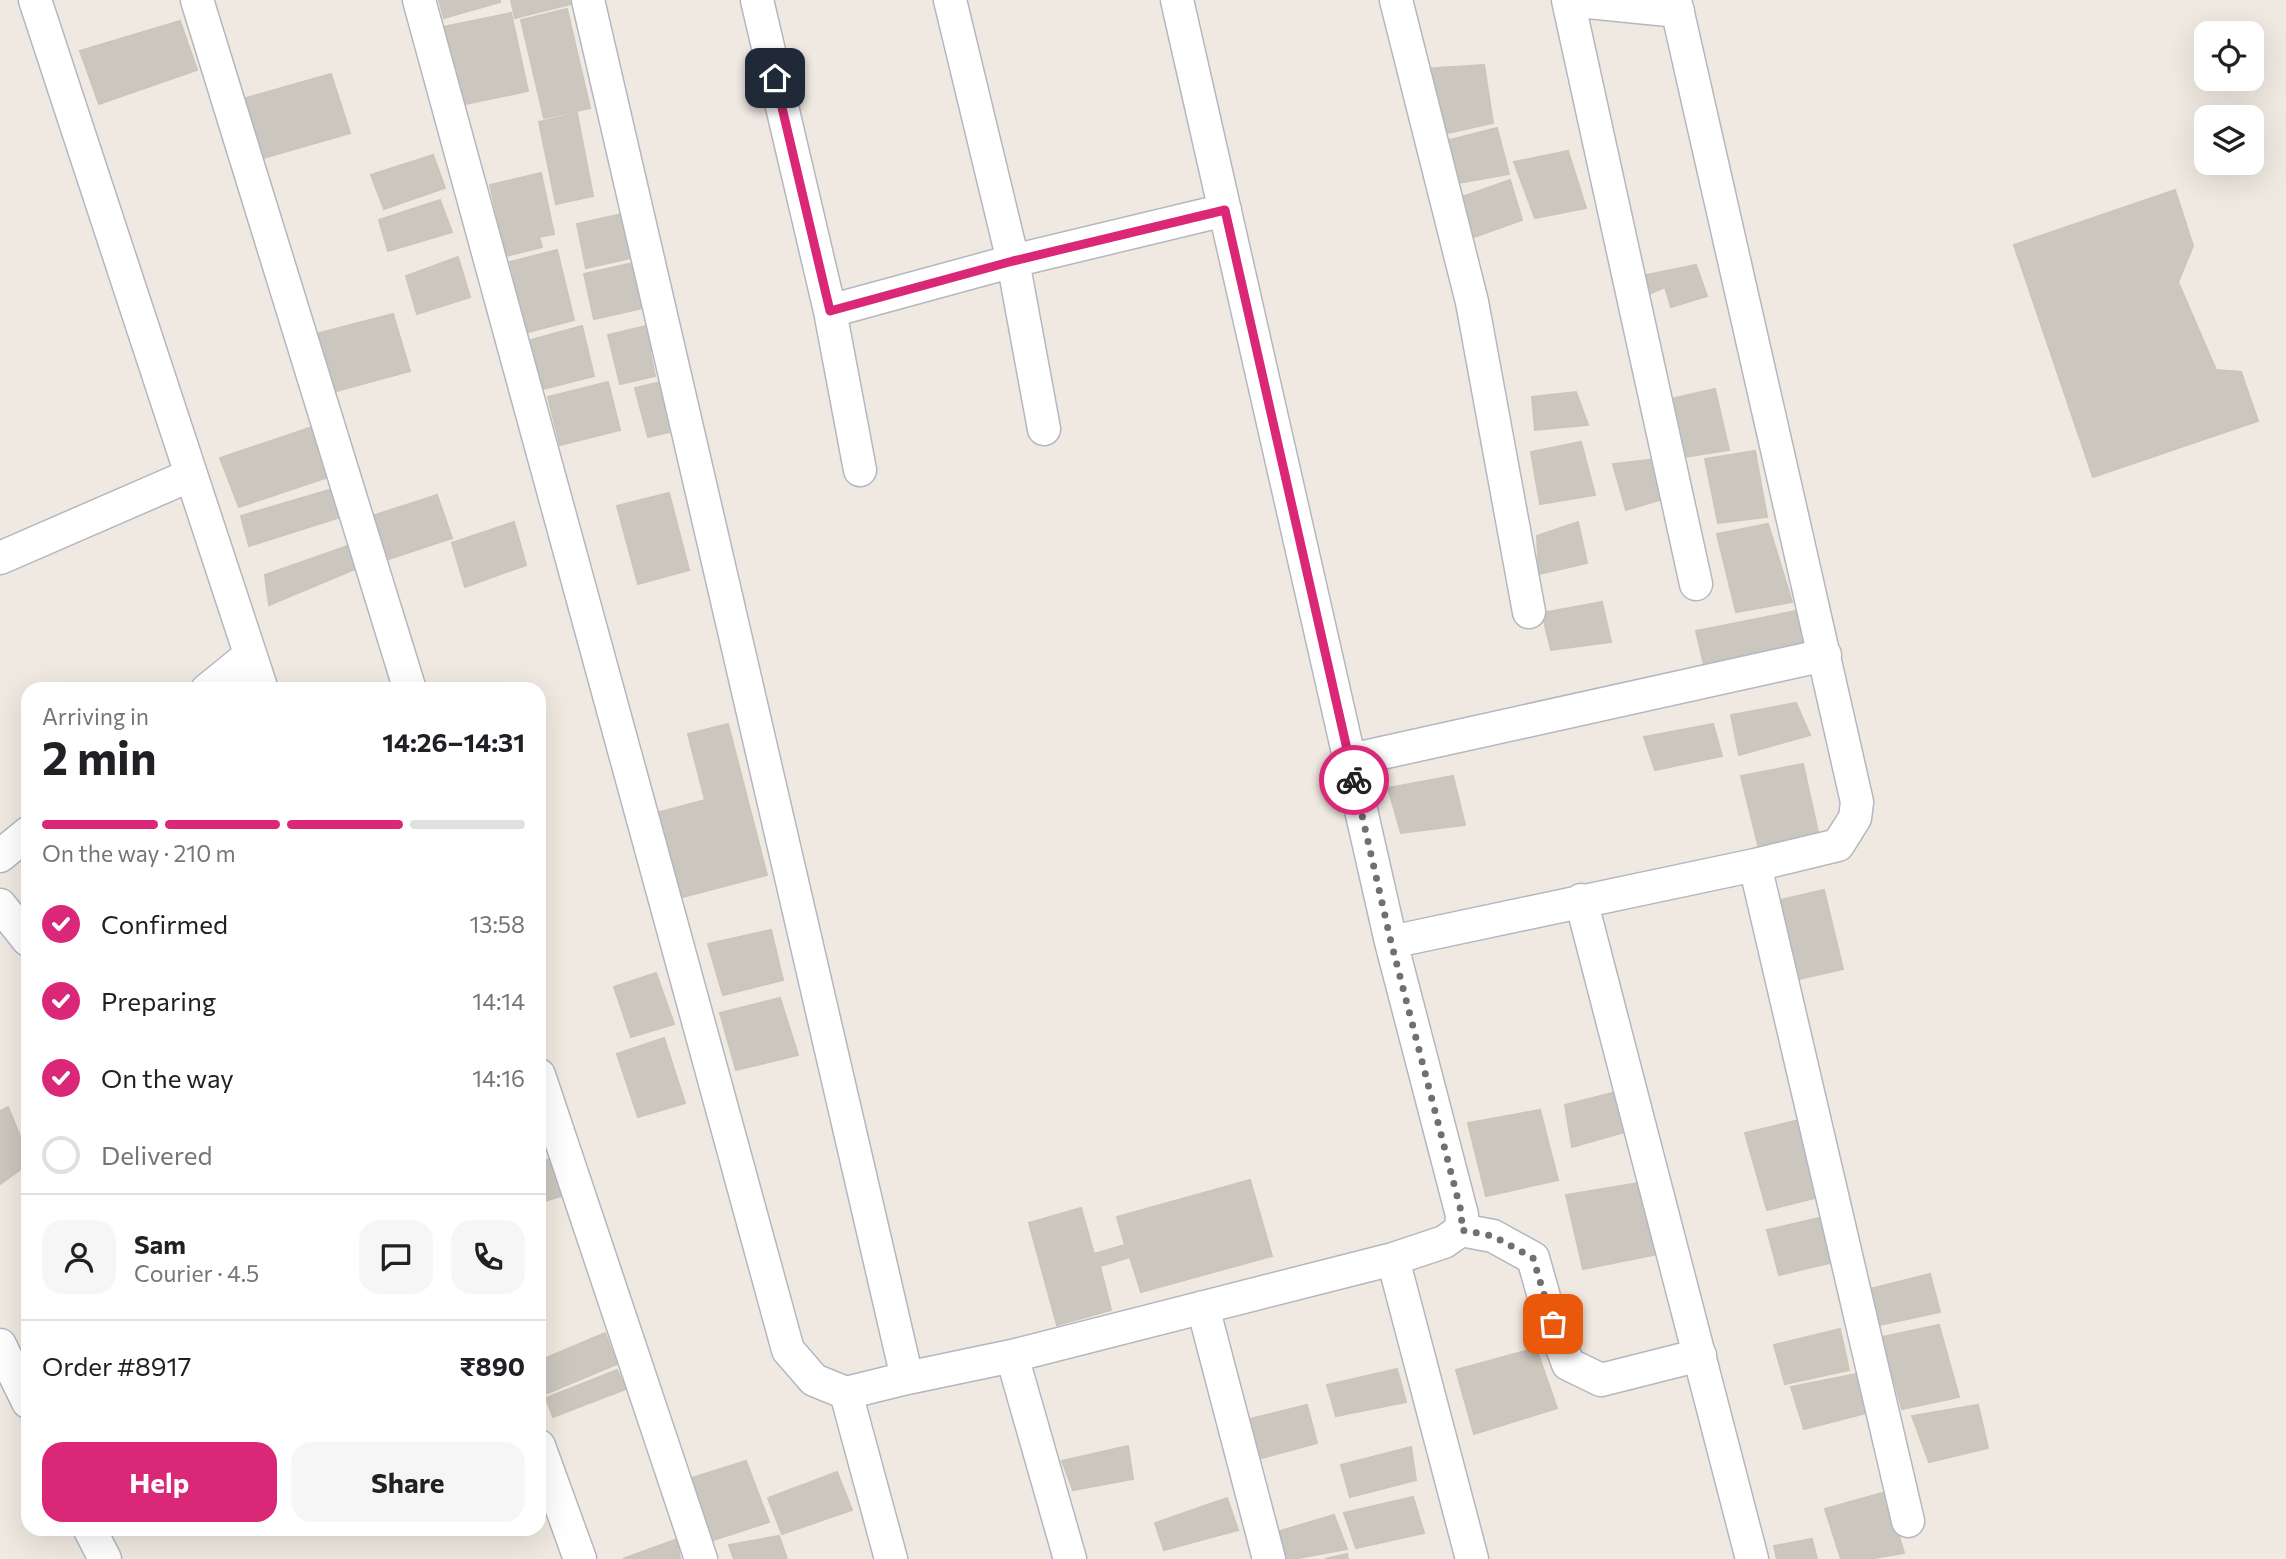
<!DOCTYPE html>
<meta charset="utf-8">
<style>
body{margin:0;font-family:Commissioner,sans-serif;background:#f6f6f6;color:#202124;height:100vh;display:flex;flex-direction:column;font-size:26px;white-space:nowrap}
*{box-sizing:border-box;margin:0}
p{font-size:23px;color:#757577}
.icon{flex:none;width:38px;height:38px;fill:none;stroke:currentColor;stroke-width:2;stroke-linecap:round;stroke-linejoin:round}
.map{position:relative;flex:1;overflow:hidden}
.side{position:absolute;left:21px;top:682px;width:525px;height:854px;display:flex;flex-direction:column;background:#fff;border-radius:21px;box-shadow:0 7px 28px #0002}
.side>*{flex:none}
.tools{position:absolute;left:2194px;top:21px;display:grid;gap:14px}
.tools a{display:grid;place-items:center;width:70px;height:70px;border-radius:14px;background:#fff;box-shadow:0 7px 28px #0002;font-size:35px}
.pin{position:absolute;display:grid;place-items:center;width:60px;height:60px;color:#fff;margin:-30px;border-radius:14px;box-shadow:0 4px 10px #0006}
.courier{position:absolute;display:grid;place-items:center;width:70px;height:70px;margin:-35px;border:5px solid #db2777;border-radius:50%;background:#fff;color:#222;box-shadow:0 2px 9px #0007}
.summary em{font-style:normal;font-weight:700}
.summary div{display:flex;flex-direction:column-reverse}
.summary{display:flex;align-items:center;justify-content:space-between;height:119px;padding:0 21px}
h1{font-size:46px;font-weight:700;line-height:52px}
.bar{display:grid;grid-template-columns:repeat(4,1fr);gap:10px 7px;align-content:center;height:84px;padding:0 21px}
.bar i{height:9px;border-radius:5px;background:#e0e0e0}
.bar .current{background:#db2777}
.bar p{grid-column:span 4}
.line{display:flex;align-items:center;gap:18px;padding:0 21px;border-top:2px solid #e0e0e0}
.line div{flex:1}
.round{display:grid;place-items:center;flex:none;width:74px;height:74px;border-radius:21px;background:#f6f6f6}
ol{padding:0 21px;list-style:none}
li{display:flex;align-items:center;gap:21px;height:77px}
li p{margin-inline-start:auto}
li .icon{padding:7px;border-radius:50%;background:#db2777;color:#fff;stroke-width:4}
li:last-child{color:#757577}
li i{width:38px;height:38px;border:4px solid #e0e0e0;border-radius:50%}
.cta{display:flex;gap:14px;margin-top:auto;padding:14px 21px}
.cta a{flex:1;height:80px;border-radius:21px;background:#db2777;color:#fff;font-size:28px;font-weight:700;line-height:80px;text-align:center}
.cta a+a{background:#f6f6f6;color:#202124}
.map>svg:first-child{display:block}
</style>
<div class="map">
<svg width="2286" height="1559" viewBox="0 0 2286 1559">
<rect width="100%" height="100%" fill="#efe9e1"/>
<path fill="#cbc7bf" stroke="#cbc5ba" stroke-width="2" d="M439,0H500V2L444,18Z
M511,0H583V1L515,18Z
M567,9L590,108L544,118L521,20Z
M511,13L528,91L460,105L443,27Z
M180,21L197,70L99,104L80,51Z
M1484,65L1493,123L1438,135L1422,69Z
M331,74L350,133L253,161L232,102Z
M577,113L593,196L556,204L539,122Z
M1497,128L1509,174L1452,184L1438,143Z
M1568,151L1586,208L1535,218L1514,162Z
M433,155L445,188L384,209L371,175Z
M541,173L554,234L539,237L542,247L506,256L490,185Z
M1510,180L1522,220L1466,240L1453,200Z
M2175,190L2193,246L2178,282L2216,370L2241,372L2258,421L2093,477L2014,245Z
M440,200L452,232L388,251L379,220Z
M622,214L631,258L586,268L577,224Z
M557,250L574,320L528,332L510,262Z
M458,257L470,297L417,314L406,276Z
M633,263L643,308L594,319L584,274Z
M1696,265L1707,296L1671,307L1665,287L1649,294L1646,275Z
M393,314L410,371L329,393L312,335Z
M659,323L666,348L650,352L655,376L620,384L608,335Z
M582,326L594,376L543,389L531,340Z
M670,380L682,429L648,437L635,388Z
M608,382L620,430L560,445L548,397Z
M1715,389L1729,450L1677,458L1666,400Z
M1576,392L1588,425L1535,430L1532,397Z
M315,426L328,477L239,507L220,458Z
M1581,442L1595,495L1540,504L1531,452Z
M1755,451L1767,517L1718,523L1705,459Z
M1656,459L1666,498L1626,510L1613,464Z
M329,490L344,516L249,546L241,516Z
M669,493L689,570L638,584L617,506Z
M437,495L452,538L380,562L366,518Z
M514,522L526,565L465,587L452,543Z
M1578,522L1587,563L1539,574L1537,536Z
M1768,524L1792,602L1736,612L1717,534Z
M353,544L360,567L269,605L265,575Z
M1602,602L1611,642L1551,650L1542,613Z
M1796,611L1807,646L1705,669L1696,631Z
M1796,703L1810,735L1739,755L1731,715Z
M728,724L767,875L675,899L653,814L705,800L688,734Z
M1713,724L1722,756L1655,770L1644,737Z
M1803,764L1820,841L1761,857L1741,776Z
M1453,776L1465,825L1401,833L1388,788Z
M1824,890L1843,969L1790,981L1772,902Z
M771,930L783,980L723,995L708,944Z
M656,973L674,1024L631,1037L614,987Z
M780,998L798,1055L736,1070L720,1013Z
M664,1038L685,1103L638,1117L617,1054Z
M1624,1090L1635,1129L1572,1147L1565,1105Z
M8,1107L28,1156V1164L0,1184V1111Z
M1540,1110L1558,1180L1486,1196L1468,1123Z
M1808,1118L1831,1194L1767,1210L1745,1133Z
M539,1134L545,1151L539,1154Z
M550,1159L564,1195L539,1203V1162Z
M1250,1180L1272,1256L1141,1292L1130,1257L1100,1266L1111,1310L1057,1325L1029,1223L1081,1208L1094,1254L1125,1245L1117,1217Z
M1645,1182L1658,1254L1583,1269L1566,1195Z
M1832,1215L1842,1260L1779,1275L1767,1230Z
M1930,1274L1940,1312L1879,1325L1866,1290Z
M1939,1325L1959,1397L1902,1409L1882,1337Z
M1840,1329L1849,1370L1785,1384L1774,1345Z
M605,1333L617,1364L543,1395L539,1387V1361Z
M1536,1348L1557,1408L1474,1434L1456,1370Z
M1397,1369L1406,1402L1336,1416L1327,1385Z
M617,1370L626,1389L553,1417L546,1398Z
M1862,1373L1874,1411L1804,1429L1791,1387Z
M1307,1405L1317,1443L1251,1461L1238,1422Z
M1978,1405L1988,1448L1929,1462L1912,1416Z
M1128,1446L1133,1479L1073,1490L1062,1461Z
M1411,1447L1416,1480L1350,1497L1341,1465Z
M746,1461L769,1522L704,1543L682,1481Z
M837,1472L852,1510L782,1534L768,1498Z
M1886,1492L1904,1553L1868,1559H1841L1825,1509Z
M1413,1497L1424,1533L1356,1548L1344,1513Z
M1227,1498L1238,1530L1164,1550L1155,1523Z
M1334,1515L1347,1549L1293,1559H1279L1270,1534Z
M779,1536L787,1559H734L729,1545Z
M677,1539L680,1559H623Z
M1812,1539L1817,1559H1777L1774,1546Z
M1347,1554L1348,1559H1325Z"/>
<g fill="none" stroke-linecap="round" stroke-linejoin="round">
<defs>
<path id="minor" d="M35,0L262,690
M197,0L410,690
M419,0L788,1350L814,1380L846,1393L907,1378L1012,1356L1393,1259L1444,1242L1461,1230L1462,1215L1391,942L1177,0
M588,0L907,1378
M757,0L830,311L860,470
M950,0L1013,261L1044,429
M1396,0L1472,302L1529,612
M1568,0L1696,584
M1568,0L1678,11
M830,311L1013,261L1225,210
M0,558L191,475
M207,690L250,655
M1350,760L1825,655
M0,856L28,833
M1755,865L1908,1521
M1581,900L1752,1559
M0,905L28,940
M1391,942L1755,865L1838,845L1855,818L1857,802L1675,0
M539,1075L701,1559
M1461,1230L1493,1236L1533,1258L1546,1304L1568,1364L1601,1380L1700,1355
M1393,1259L1472,1559
M1203,1307L1269,1559
M0,1345L28,1402
M1012,1356L1070,1559
M846,1393L891,1559
M539,1446L580,1559
M90,1530L105,1559"/>
</defs>
<use href="#minor" stroke="#b4b7c1" stroke-width="35"/>
<use href="#minor" stroke="#fff" stroke-width="32"/>
</g>
<g fill="none" stroke-linecap="round" stroke-linejoin="round">
<path stroke="#726f6d" stroke-width="7" stroke-dasharray="0 12.6" d="M1354,780L1391,942L1462,1215L1461,1230L1493,1236L1533,1258L1553,1324"/>
<path stroke="#db2777" stroke-width="9" d="M775,78L830,311L1013,261L1225,210L1354,780"/>
</g>
</svg>
<div class="tools">
<a><svg class="icon" aria-label="locate" viewBox="0 0 24 24"><circle cx="12" cy="12" r="6"/><path d="M12 2v4M12 18v4M2 12h4M18 12h4"/></svg></a>
<a><svg class="icon" aria-label="layers" viewBox="0 0 24 24"><path d="M12 4l9 5-9 5-9-5zM3 14l9 5 9-5"/></svg></a>
</div>
<div class="pin" style="left:1553px;top:1324px;background:#ea580c"><svg class="icon" aria-label="bag" viewBox="0 0 24 24"><path d="M5 8h14l-1 12H6zM9 8a3 3 0 0 1 6 0"/></svg></div>
<div class="pin" style="left:775px;top:78px;background:#1f2937"><svg class="icon" aria-label="home" viewBox="0 0 24 24"><path d="M3 11l9-7 9 7M6 9v11h12V9"/></svg></div>
<div class="courier" style="left:1354px;top:780px"><svg class="icon" aria-label="bike" viewBox="0 0 24 24"><circle cx="6" cy="16" r="4"/><circle cx="18" cy="16" r="4"/><path d="M6 16l4-8h5l3 8M10 8l3 8H6M13 5h3"/></svg></div>
<section class="side">
<div class="summary"><div><h1>2 min</h1><p>Arriving in</p></div><em>14:26–14:31</em></div>
<div class="bar"><i class="current"></i><i class="current"></i><i class="current"></i><i></i><p>On the way · 210 m</p></div>
<ol>
<li><svg class="icon" aria-label="check" viewBox="0 0 24 24"><path d="M5 12l5 5 9-10"/></svg>Confirmed<p>13:58</p></li>
<li><svg class="icon" aria-label="check" viewBox="0 0 24 24"><path d="M5 12l5 5 9-10"/></svg>Preparing<p>14:14</p></li>
<li><svg class="icon" aria-label="check" viewBox="0 0 24 24"><path d="M5 12l5 5 9-10"/></svg>On the way<p>14:16</p></li>
<li><i></i>Delivered</li>
</ol>
<div class="line" style="height:126px"><a class="round"><svg class="icon" aria-label="person" viewBox="0 0 24 24"><circle cx="12" cy="8" r="4"/><path d="M4 21q1-7 8-7t8 7"/></svg></a><div><b>Sam</b><p>Courier · 4.5</p></div><a class="round"><svg class="icon" aria-label="chat" viewBox="0 0 24 24"><path d="M4 5h16v11H9l-5 4z"/></svg></a><a class="round"><svg class="icon" aria-label="phone" viewBox="0 0 24 24"><path d="M5 4h4l2 5-3 2q2 4 5 5l2-3 5 2v4C11 20 4 13 5 4z"/></svg></a></div>
<div class="line" style="height:91px"><div>Order #8917</div><b>₹890</b></div>
<div class="cta"><a>Help</a><a>Share</a></div>
</section>
</div>
